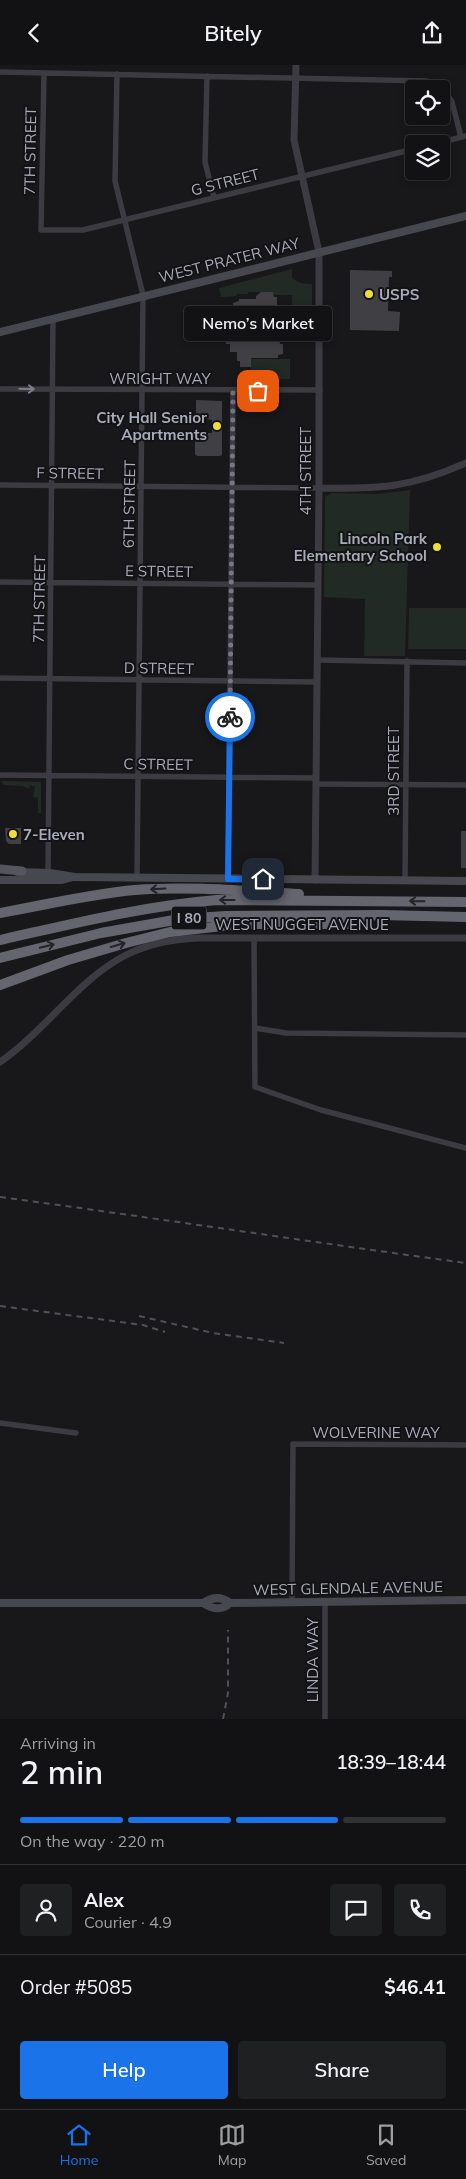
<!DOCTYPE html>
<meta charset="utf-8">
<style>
body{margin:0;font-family:Mulish,sans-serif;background:#1f2022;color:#f1f3f6;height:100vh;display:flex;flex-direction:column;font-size:19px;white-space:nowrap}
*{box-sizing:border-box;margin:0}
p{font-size:16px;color:#9c9ea0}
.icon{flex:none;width:28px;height:28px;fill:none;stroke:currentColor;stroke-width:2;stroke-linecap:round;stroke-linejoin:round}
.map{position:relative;height:1654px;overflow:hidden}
.side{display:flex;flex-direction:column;background:#121214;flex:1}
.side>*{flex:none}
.fabs{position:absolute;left:405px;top:15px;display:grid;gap:10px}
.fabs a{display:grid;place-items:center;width:45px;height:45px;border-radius:5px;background:#121214;box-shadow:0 2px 8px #0003,0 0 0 1px #313234;font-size:25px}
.pin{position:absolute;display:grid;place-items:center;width:42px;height:42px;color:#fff;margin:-21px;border-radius:10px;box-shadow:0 2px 8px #0006}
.courier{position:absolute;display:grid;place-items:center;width:50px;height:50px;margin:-25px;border:4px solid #1a73e8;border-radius:50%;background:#fff;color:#222;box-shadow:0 1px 6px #0007}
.bubble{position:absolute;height:35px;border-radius:5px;background:#121214;box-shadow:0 2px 8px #0003,0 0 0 1px #313234;font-size:16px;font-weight:600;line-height:35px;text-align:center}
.summary em{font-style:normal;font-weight:600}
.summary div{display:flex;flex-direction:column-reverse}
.summary{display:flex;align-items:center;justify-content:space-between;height:85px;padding:0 20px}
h1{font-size:32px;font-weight:600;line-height:38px}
.bar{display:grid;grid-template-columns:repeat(4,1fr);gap:8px 5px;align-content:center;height:60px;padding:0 20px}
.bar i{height:6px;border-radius:4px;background:#313234}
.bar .selected{background:#1a73e8}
.bar p{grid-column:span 4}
.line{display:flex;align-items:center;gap:12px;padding:0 20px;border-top:1px solid #313234}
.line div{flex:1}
.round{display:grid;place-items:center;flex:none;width:52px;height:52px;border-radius:5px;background:#1f2022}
.primary-button{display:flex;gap:10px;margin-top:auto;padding:10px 20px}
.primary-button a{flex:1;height:58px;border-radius:5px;background:#1a73e8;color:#fff;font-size:20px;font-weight:600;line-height:58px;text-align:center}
.primary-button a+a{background:#1f2022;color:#f1f3f6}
header{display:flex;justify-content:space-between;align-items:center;height:65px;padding:0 20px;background:#121214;font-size:22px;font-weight:600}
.tab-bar{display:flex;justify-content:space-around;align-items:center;height:70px;border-top:1px solid #313234;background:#121214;font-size:14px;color:#9c9ea0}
.tab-bar a{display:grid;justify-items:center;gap:2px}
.tab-bar .selected{color:#1a73e8}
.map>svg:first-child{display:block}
</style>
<header><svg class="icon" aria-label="back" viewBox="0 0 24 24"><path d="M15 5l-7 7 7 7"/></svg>Bitely<svg class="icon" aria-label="share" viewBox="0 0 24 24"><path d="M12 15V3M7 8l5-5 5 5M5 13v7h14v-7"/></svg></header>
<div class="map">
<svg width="466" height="1654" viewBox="0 0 466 1654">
<rect width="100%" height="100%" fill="#18181a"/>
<path fill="#222a25" d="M292,204V213C298,218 304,219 312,219V268L304,266V252L300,251V245H292V230H275L272,227H249L247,229H237L236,231L221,232L219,223Z
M251,294H290V314H251Z
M410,425L405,591H364L365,534L324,532L325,432L331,428L380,429Z
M409,543H466V584H408Z
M1,716L41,717V748H38V733L33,732L35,722L30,720L29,724L23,721L5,720Z"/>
<path fill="#403f44" d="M350,205L392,206V212H389L388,246L400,247L399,266L350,265Z
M261,227H273L274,232H277V244H272V247H257V274H279L280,279H283V289L278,290V293H251V302H240V296H237V287H230V279H226V269L230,267V256L233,255V238L239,236V234H256V231Z
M196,335L222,336V390L220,391H197L195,389V373H205V368H212V355L196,352Z
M5,763H21V779H9L6,776Z
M461,766H466V803H461Z"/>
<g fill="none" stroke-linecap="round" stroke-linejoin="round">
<path stroke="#3b3b41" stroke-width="5.5" d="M0,7L427,16L443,22L452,37L461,72
M44,8L41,165H83L414,84
M117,9L115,116L143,230L137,813
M207,11L205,97L214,133
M434,79L466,71
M0,324L320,325
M0,420L319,423
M0,517L318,520
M318,595L466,598
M0,613L317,617
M0,710L316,713
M316,719L466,720
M48,811L53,254
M228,814L233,326
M405,816L407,596
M254,873L255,1022L321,1045L466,1083
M255,963L286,968L466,970
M0,1358L76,1368
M292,1537L293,1379L466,1380
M325,1537V1654"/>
<path stroke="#3b3b41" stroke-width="7" d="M296,0L294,75L319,187V423L315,815
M319,423C379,424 410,423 466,398
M0,997C44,967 77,916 124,891C147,879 173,874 198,873H466"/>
<path stroke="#47474f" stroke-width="8" d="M0,267L466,151
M17,807L50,808L75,812L466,816
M0,815H62L73,812
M0,1538H203C212,1544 222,1546 230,1538
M203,1538C212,1532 221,1531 230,1538L466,1535"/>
<path stroke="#55555e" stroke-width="9" d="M0,804L22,806"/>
<path stroke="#656570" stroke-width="10" d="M0,848C45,840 90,829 135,825C190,821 245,826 299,829
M0,875C72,859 143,841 217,835L466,837
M0,893L101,868L180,854L226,851L381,850L466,852
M0,920L68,895L126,878L170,867L239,859H350L368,853"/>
<path stroke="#505058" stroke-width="2" stroke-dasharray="6 5" stroke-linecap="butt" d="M0,1132C156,1153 310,1177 466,1198
M0,1241L143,1260L165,1267
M139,1251L213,1268L284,1278
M223,1654L228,1628V1565"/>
</g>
<defs><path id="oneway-shaft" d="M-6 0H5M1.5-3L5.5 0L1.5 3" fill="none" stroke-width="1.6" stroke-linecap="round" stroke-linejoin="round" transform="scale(1.25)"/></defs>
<use stroke="#7e7e8a" href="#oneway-shaft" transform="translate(27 324) rotate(1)"/>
<g stroke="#232327">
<use href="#oneway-shaft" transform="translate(158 824) rotate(177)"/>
<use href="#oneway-shaft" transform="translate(227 835) rotate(180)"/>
<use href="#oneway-shaft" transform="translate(417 836) rotate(-179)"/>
<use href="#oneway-shaft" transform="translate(118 880) rotate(-16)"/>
<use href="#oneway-shaft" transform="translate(47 881) rotate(-14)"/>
</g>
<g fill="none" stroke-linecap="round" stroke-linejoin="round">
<path stroke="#777882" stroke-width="5" stroke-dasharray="0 9" d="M230,652L233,326H258"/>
<path stroke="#1a73e8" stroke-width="6" d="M230,652L228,814H263"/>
</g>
<g fill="#f1dd39" stroke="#131315" stroke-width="2">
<circle cx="369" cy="229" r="5"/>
<circle cx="217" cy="361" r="5"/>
<circle cx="437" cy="482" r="5"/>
<circle cx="13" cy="769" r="5"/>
</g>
<g text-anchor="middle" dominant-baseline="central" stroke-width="4" stroke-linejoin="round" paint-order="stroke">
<rect fill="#131315" stroke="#7d7d88" stroke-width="1" x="171.5" y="841.5" width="35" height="23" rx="4"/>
<g font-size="14" font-weight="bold" fill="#aaabba">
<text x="189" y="853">I 80</text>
</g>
<g font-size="15" fill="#aaabba" stroke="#131315">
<text transform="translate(30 86) rotate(-89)">7TH STREET</text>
<text transform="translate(225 117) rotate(-14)">G STREET</text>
<text transform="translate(229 195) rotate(-14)">WEST PRATER WAY</text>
<text x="160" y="313">WRIGHT WAY</text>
<text transform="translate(305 406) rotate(-90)">4TH STREET</text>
<text transform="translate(70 408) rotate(1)">F STREET</text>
<text transform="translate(129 439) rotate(-89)">6TH STREET</text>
<text transform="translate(159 506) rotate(1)">E STREET</text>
<text transform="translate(39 534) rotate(-89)">7TH STREET</text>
<text transform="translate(159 603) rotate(1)">D STREET</text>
<text transform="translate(158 699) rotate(1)">C STREET</text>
<text transform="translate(393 706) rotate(-90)">3RD STREET</text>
<text x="302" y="859">WEST NUGGET AVENUE</text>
<text x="376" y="1367">WOLVERINE WAY</text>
<text transform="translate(348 1523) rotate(-1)">WEST GLENDALE AVENUE</text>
<text transform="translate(312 1595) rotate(-90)">LINDA WAY</text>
</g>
<g font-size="15" font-weight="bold" fill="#aaabba" stroke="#131315" text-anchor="start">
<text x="379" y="229">USPS</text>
<text x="207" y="352" text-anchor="end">City Hall Senior<tspan x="207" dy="17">Apartments</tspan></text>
<text x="427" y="473" text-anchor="end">Lincoln Park<tspan x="427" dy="17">Elementary School</tspan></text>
<text x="23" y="769">7-Eleven</text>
</g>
</g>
</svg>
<div class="fabs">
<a><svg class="icon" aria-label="locate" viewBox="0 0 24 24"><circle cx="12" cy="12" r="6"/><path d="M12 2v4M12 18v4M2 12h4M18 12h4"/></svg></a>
<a><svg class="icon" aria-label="layers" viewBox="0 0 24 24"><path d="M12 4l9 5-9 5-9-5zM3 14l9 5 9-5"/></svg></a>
</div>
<div class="pin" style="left:258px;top:326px;background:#ea580c"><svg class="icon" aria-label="bag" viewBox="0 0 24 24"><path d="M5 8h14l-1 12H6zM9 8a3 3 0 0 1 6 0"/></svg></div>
<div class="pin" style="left:263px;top:814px;background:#1f2937"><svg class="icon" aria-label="home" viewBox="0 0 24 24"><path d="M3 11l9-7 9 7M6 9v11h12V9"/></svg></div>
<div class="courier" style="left:230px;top:652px"><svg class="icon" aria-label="bike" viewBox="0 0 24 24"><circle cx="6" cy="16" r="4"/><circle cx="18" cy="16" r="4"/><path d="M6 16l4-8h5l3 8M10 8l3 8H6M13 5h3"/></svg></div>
<div class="bubble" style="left:184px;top:241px;width:148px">Nemo’s Market</div>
</div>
<section class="side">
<div class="summary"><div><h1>2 min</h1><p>Arriving in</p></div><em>18:39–18:44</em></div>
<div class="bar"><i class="selected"></i><i class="selected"></i><i class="selected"></i><i></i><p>On the way · 220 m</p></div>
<div class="line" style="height:90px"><a class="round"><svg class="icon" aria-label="person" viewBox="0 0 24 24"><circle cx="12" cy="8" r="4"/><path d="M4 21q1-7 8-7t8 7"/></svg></a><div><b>Alex</b><p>Courier · 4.9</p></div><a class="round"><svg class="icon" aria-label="chat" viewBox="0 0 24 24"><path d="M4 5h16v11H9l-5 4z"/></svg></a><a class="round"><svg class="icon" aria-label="phone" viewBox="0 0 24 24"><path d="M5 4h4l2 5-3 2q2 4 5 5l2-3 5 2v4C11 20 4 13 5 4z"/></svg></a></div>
<div class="line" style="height:65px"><div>Order #5085</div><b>$46.41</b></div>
<div class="primary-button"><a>Help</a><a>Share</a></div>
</section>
<nav class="tab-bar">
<a class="selected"><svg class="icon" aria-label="home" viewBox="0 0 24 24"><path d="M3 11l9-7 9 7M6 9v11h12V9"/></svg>Home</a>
<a><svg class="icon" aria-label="map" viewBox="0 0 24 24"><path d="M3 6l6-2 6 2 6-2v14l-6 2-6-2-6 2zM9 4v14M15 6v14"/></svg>Map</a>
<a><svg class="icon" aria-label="saved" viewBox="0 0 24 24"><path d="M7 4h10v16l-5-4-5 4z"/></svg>Saved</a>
</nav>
